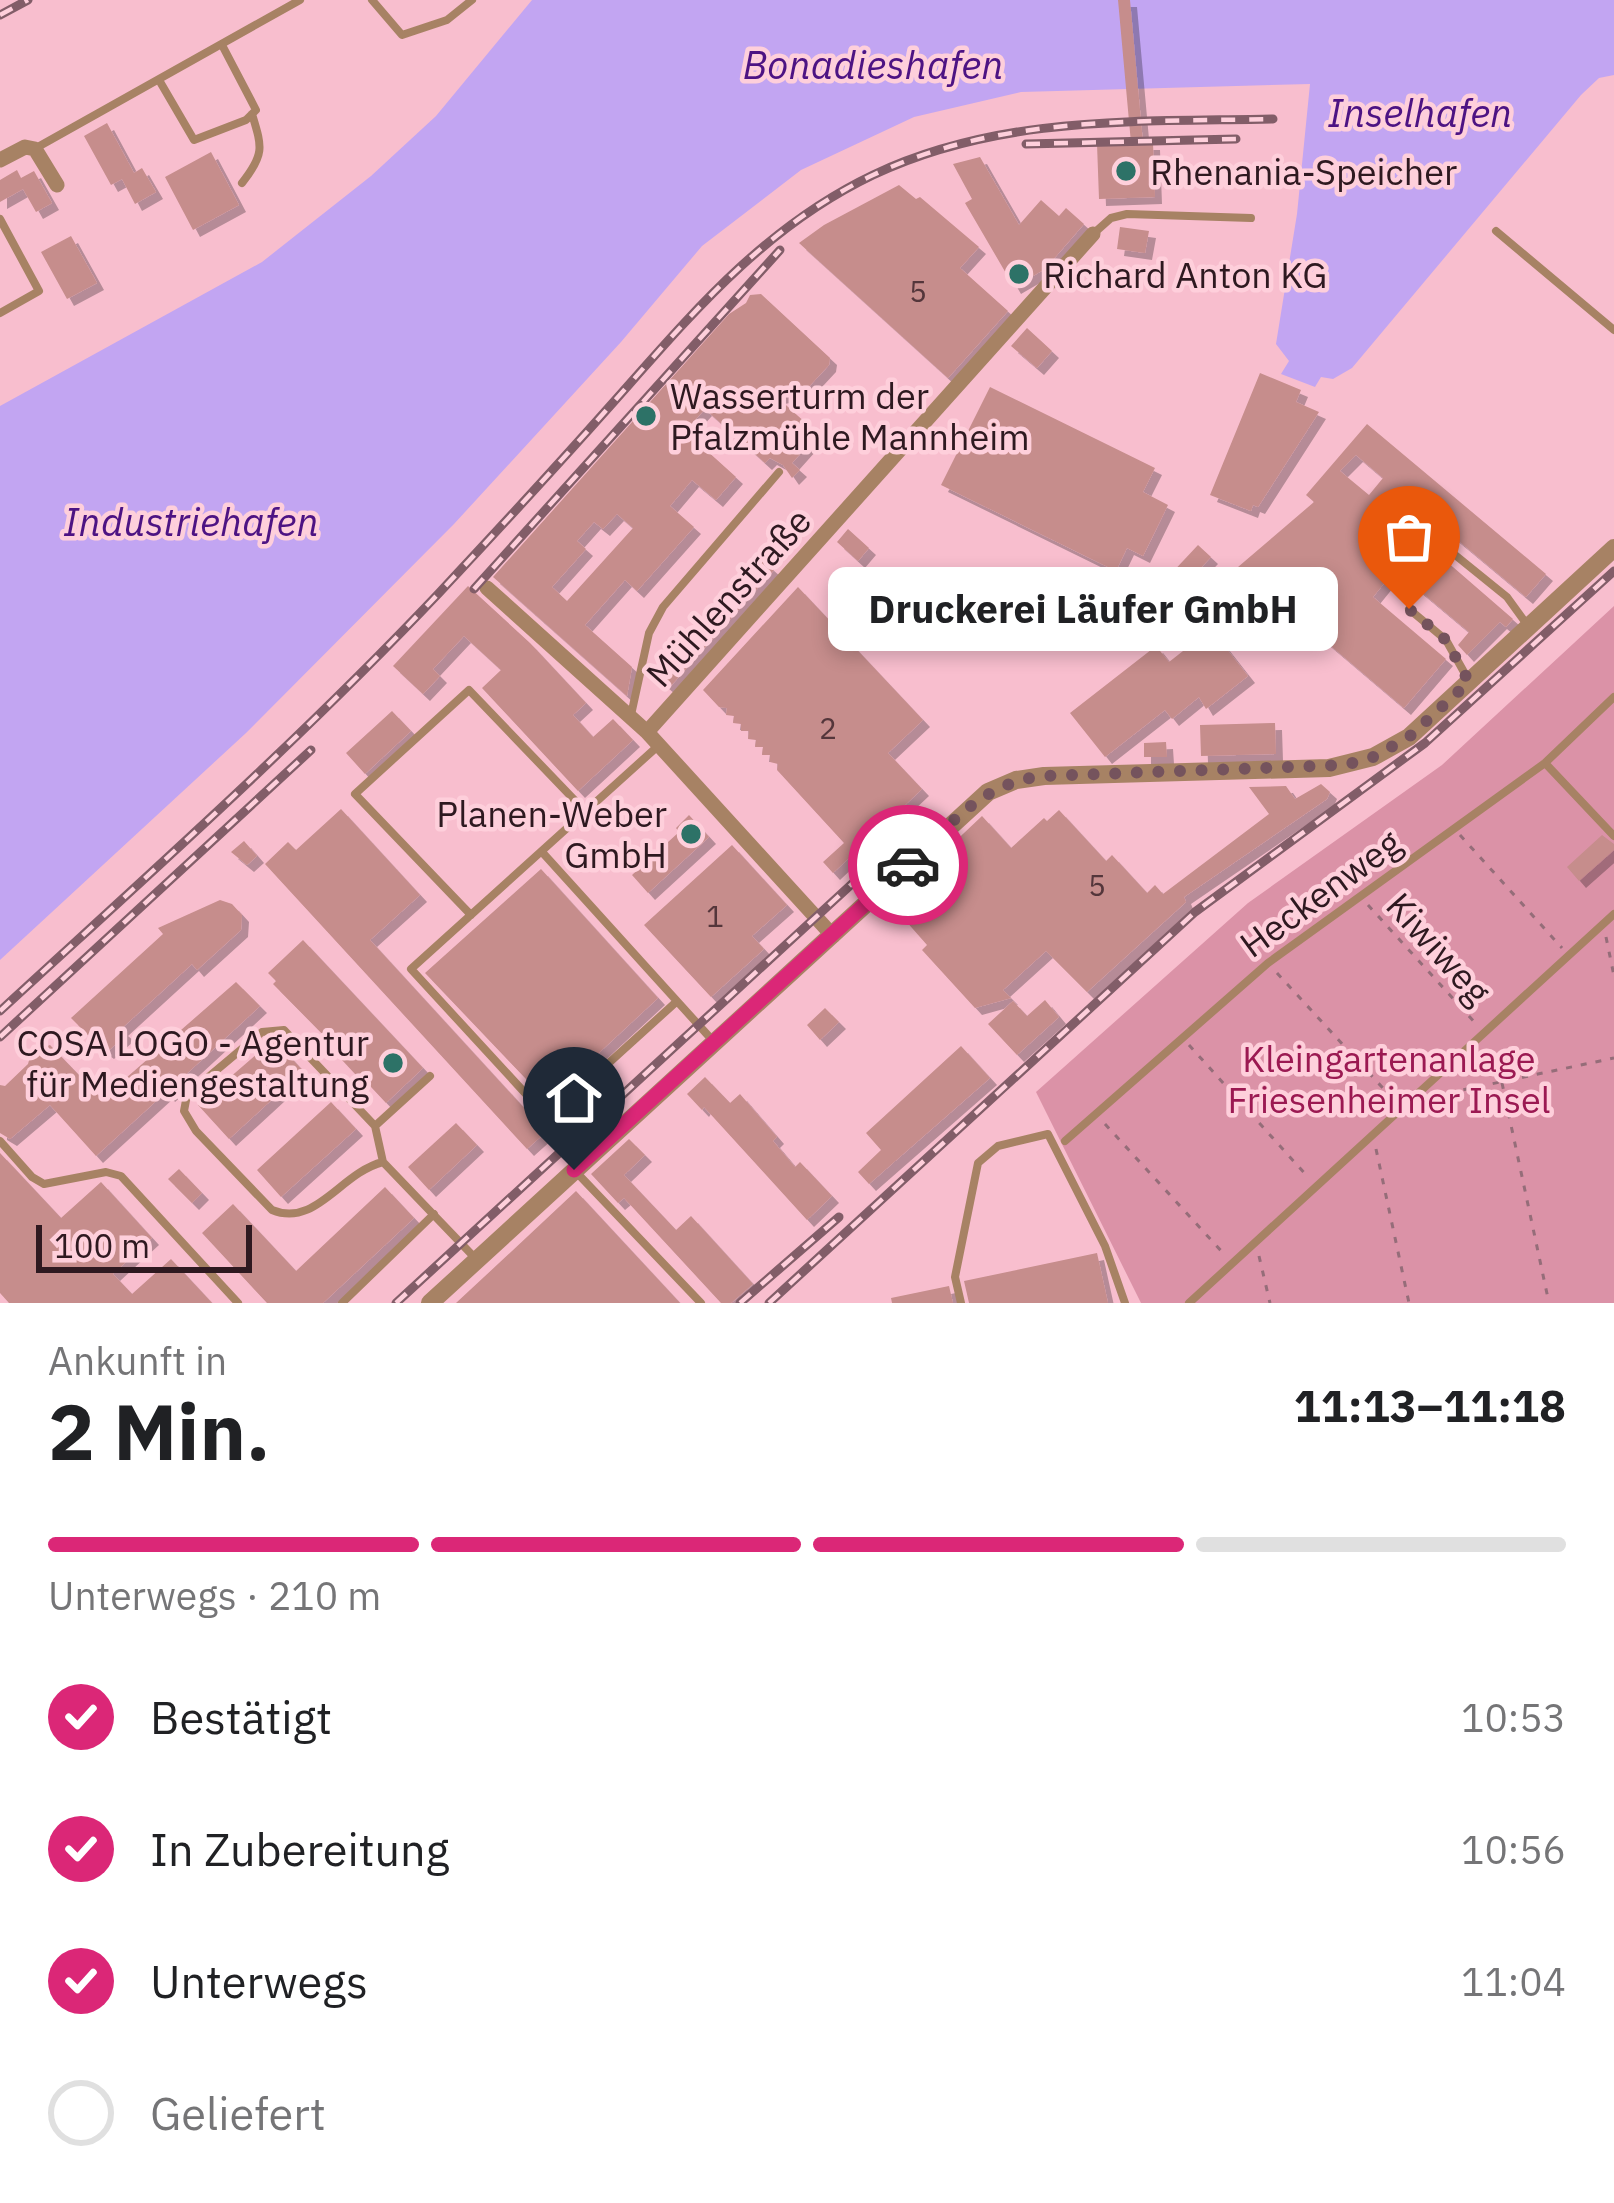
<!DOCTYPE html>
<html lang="de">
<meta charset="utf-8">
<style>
body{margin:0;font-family:"IBM Plex Sans",sans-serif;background:#f2f2f2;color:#202124;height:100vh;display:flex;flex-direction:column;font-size:45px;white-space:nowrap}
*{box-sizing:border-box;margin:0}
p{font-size:39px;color:#757577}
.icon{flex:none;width:66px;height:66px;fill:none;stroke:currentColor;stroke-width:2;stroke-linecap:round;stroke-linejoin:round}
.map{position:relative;height:1303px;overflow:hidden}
.panel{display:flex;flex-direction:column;background:#fff;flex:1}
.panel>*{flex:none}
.scale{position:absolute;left:36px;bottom:30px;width:216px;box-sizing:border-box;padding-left:12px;border:6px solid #2e1920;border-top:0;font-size:33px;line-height:42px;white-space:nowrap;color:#2e1920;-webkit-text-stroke:9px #fecfdb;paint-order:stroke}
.pin{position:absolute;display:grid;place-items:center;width:102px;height:102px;color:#fff;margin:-123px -51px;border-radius:50% 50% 50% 0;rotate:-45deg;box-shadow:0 0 12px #0007}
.pin .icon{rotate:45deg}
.courier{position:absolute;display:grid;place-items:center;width:120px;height:120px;margin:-60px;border:9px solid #db2777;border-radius:50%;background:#fff;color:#222;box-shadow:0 3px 15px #0007}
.bubble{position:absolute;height:84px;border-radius:18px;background:#fff;box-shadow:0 6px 18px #0003;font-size:39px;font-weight:700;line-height:84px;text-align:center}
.headline em{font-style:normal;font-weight:700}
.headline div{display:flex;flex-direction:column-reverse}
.headline{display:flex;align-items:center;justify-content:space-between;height:204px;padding:0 48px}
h1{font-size:78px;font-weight:700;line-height:90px}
.bar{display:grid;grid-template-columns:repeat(4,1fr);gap:18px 12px;align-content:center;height:144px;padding:0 48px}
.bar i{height:15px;border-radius:9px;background:#e0e0e0}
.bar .selected{background:#db2777}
.bar p{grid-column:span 4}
ol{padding:0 48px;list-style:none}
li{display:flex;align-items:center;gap:36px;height:132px}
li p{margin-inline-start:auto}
li .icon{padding:12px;border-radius:50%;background:#db2777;color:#fff;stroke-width:4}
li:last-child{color:#757577}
li i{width:66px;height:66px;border:6px solid #e0e0e0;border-radius:50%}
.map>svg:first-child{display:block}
</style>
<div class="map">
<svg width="1614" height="1303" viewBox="0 0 1614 1303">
<defs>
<filter id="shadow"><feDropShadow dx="7" dy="7" stdDeviation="0" flood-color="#0004"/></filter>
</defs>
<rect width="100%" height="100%" fill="#f8bece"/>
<path fill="#db92a7" d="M1614,606V1303H1141L1036,1092L1248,903L1442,765Z"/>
<path fill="#c2a5f2" d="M532,0H1614V75L1599,78L1581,95L1352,368L1333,379L1321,377L1315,387L1281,374L1289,361L1276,344L1297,214L1310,84L1021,92L914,117L801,170L702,246L621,342L454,524L246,733L0,960V406L262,262L371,176L436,116Z"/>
<path fill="#c68d8c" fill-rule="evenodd" filter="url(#shadow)" d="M1118,0H1130L1143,143H1153L1155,197L1099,199L1097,144L1131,143Z
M107,123L134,173L142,168L156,192L135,204L122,179L111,185L84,136Z
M211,152L239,205L193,230L165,177Z
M980,157L1019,225L1041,200L1059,216L1066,208L1084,224L1045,269L1014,287L965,203L972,199L953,164Z
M17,170L21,178L34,171L52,203L36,212L23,189L0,202V180Z
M899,185L916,199L920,197L979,247L960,268L1008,311L948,378L799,243L824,225Z
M1120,227L1149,231L1145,253L1117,249Z
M71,236L97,283L67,299L41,252Z
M761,294L830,358L829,365L803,393L777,397L818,434L792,463L800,470L792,478L783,465L770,458L765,463L705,409L685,431L736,477L716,500L692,480L670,506L694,527L637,591L625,580L585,625L632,667L627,696L493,577L729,314L746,303L750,295ZM617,514L633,528L567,601L552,587L586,549L577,541L594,522L603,529Z
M1027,328L1052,351L1037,368L1011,346Z
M1260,373L1301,390L1296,402L1319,412L1258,507L1253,505L1251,511L1210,495Z
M990,387L1155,468L1143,492L1168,505L1143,556L1127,548L1116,571L941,485Z
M1367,424L1546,574L1526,597L1400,492L1386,509L1513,619L1506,627L1500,622L1467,655L1458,645L1469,632L1395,570L1373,597L1446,659L1404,708L1238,567L1314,502L1306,495ZM1356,455L1383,478L1369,495L1340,471Z
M848,529L869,548L858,561L837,542Z
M1198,545L1211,557L1181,589L1168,577Z
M758,556L774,570L669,688L653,674Z
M468,586L530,643L586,703L573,715L593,737L613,719L633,740L578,791L482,688L501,670L464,636L433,669L440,676L423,694L393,666Z
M798,587L923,720L888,753L922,789L833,873L823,862L844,843L777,770L778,764L770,762V755H762L763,747H755L756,740L748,739L749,731H741V724L733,723L734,716L726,715L727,708L719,707L703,690Z
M1211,629L1248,676L1206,709L1199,697L1172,719L1165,710L1105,757L1070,713L1156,646L1169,662Z
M392,711L411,731L365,774L346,753Z
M1275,723L1276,754L1201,756L1200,725Z
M1166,742L1167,757H1144V743Z
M1321,784L1330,792L1327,799L1184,897L1186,902L1087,992L1046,951L1003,990L1011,998L975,1008L922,950L927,945L890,903L982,816L1011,848L1044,818L1047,821L1059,810L1106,861L1112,855L1147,893L1155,885L1163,894L1269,814L1249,787L1286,786L1295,799Z
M341,809L420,895L370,940L546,1132L527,1149L265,864L288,842L296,850Z
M689,815L709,837L648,893L632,875L679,832L676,828Z
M1602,835L1614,844V850L1579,881L1567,867Z
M244,841L257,856L247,865L231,852Z
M732,845L787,905L752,936L764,949L711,997L644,925Z
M541,869L658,998L547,1101L425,973Z
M220,900L232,904L242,915L241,930L197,970L192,964L121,1029L127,1034L107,1052L100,1047L71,1018L163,934L158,928Z
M303,940L423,1068L386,1103L358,1073L356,1075L341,1059L344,1056L273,984L276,981L268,973Z
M236,982L260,1006L181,1079L183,1082L168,1095L166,1092L96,1156L50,1105L10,1139L0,1133V1085L5,1086L28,1064L31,1053L50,1045L102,1099Z
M1045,1000L1059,1017L1017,1055L988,1024L1013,1001L1027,1016Z
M825,1008L839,1022L820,1040L807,1025Z
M274,1039L303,1071L229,1139L198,1105Z
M961,1046L990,1078L869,1184L858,1172L881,1150L866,1133Z
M705,1077L730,1103L740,1094L777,1137L773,1141L795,1167L800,1162L832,1196L807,1220L704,1107L702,1110L687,1094Z
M331,1102L356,1129L281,1197L257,1170Z
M456,1123L477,1145L429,1190L408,1167Z
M629,1139L645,1155L624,1175L676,1230L691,1216L753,1284L731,1303H721L624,1198L618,1203L591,1174Z
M0,1153L61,1218L101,1182L152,1238L113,1274L132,1294L171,1259L212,1303H9L0,1293Z
M179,1169L202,1193L192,1203L168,1179Z
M385,1187L414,1218L323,1303H267L202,1233L233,1204L296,1271Z
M576,1191L680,1303H456L512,1251Z
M1097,1253L1108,1303H969L964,1281Z
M949,1286L953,1303H892L891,1298Z"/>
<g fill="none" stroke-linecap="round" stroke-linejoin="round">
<path stroke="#956d79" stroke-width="3" stroke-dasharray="6 9" stroke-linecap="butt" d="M1460,835L1562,948
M1368,905L1478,1026
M1606,937L1614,976
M1277,973L1392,1098
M1189,1045L1307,1176
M1502,1083L1549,1303
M1434,1096L1614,1058
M1105,1124L1224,1254
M1376,1149L1409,1303
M1259,1256L1270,1303"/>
<path stroke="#a78264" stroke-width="8" d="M372,0L402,35L447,20L472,0
M159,80L194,140L246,120L256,110L222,45
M36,148L300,0
M242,183C265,154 262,147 252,114
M0,219L39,291L0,313
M1496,231L1614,330
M1093,234L1111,218L1127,214L1251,218
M1402,512L1507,597L1528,626
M1409,609L1446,640L1469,681
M631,715L649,633L663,607L779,472
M658,746L411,969L548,1118L675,1003
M1545,763L1614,836
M542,852L714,1042
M471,915L355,794L469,690L585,811
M375,1126L430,1076
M0,1141L32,1177L44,1184L106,1172L121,1176L238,1303
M1065,1141L1268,963L1545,763L1614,697
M383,1162L375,1126L284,1030L262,1032L187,1095L184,1111L196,1131L272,1210C316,1228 340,1173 383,1162L476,1259
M578,1174L701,1303
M342,1303L434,1214
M961,1303L955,1277L978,1163L998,1146L1048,1134L1105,1246L1125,1303
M1189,1303L1614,914"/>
<path stroke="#a78264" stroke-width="15" d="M0,160L25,147L35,149L57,185
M487,588L647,732L833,936
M647,732L1093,234"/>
<path stroke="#a78264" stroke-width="18" d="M430,1303L988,792L1016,780L1044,776L1329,768L1373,757L1409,737L1614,548"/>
<defs>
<path id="rail" d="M0,15L28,0
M1026,144L1236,139
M474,589L780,250
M0,1011C149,874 300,740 439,593C497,531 554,469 610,406C690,316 762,228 873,175C1000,115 1136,122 1273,119
M0,1037L311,750
M396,1303L879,859
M740,1303L839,1217
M769,1303L1195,912L1425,743L1614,571"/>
</defs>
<use href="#rail" stroke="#825d68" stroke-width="9"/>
<use href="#rail" stroke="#fecfdb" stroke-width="4.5" stroke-dasharray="14" stroke-linecap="butt"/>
</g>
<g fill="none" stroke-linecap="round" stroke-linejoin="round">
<path stroke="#75535d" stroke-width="12" stroke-dasharray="0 21.6" d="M908,865C949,825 983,782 1044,776L1345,765L1373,757L1409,737L1469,682L1446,640L1409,609"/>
<path stroke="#db2777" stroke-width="15" d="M574,1170L908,865"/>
</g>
<g fill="#2d7267" stroke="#fecfdb" stroke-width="4.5">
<circle cx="1126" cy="171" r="12"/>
<circle cx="1019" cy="274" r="12"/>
<circle cx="646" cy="416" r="12"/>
<circle cx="691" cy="834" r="12"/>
<circle cx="393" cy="1063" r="12"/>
</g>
<g text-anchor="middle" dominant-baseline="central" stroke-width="9" stroke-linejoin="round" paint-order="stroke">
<g font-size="30" fill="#54363b">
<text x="918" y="290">5</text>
<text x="828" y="727">2</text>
<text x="1097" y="884">5</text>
<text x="715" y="915">1</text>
</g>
<g font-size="36" fill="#2e1920" stroke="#fecfdb" text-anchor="start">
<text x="1150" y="171">Rhenania-Speicher</text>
<text x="1043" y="274">Richard Anton KG</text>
<text x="670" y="395">Wasserturm der<tspan x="670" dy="41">Pfalzmühle Mannheim</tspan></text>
<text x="667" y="813" text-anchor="end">Planen-Weber<tspan x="667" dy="41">GmbH</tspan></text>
<text x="369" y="1042" text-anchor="end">COSA LOGO - Agentur<tspan x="369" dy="41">für Mediengestaltung</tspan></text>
</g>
<g font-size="36" fill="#2e1920" stroke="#fecfdb">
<text transform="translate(728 597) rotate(-48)">Mühlenstraße</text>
<text transform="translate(1320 893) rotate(-36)">Heckenweg</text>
<text transform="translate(1439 948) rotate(48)">Kiwiweg</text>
</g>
<g font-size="36" fill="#9b1952" stroke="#fecfdb">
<text x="1389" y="1058">Kleingartenanlage<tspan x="1389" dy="41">Friesenheimer Insel</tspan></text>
</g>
<g font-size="39" font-style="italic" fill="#4d1383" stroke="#fecfdb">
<text x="873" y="64">Bonadieshafen</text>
<text x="1420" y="112">Inselhafen</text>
<text x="191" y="521">Industriehafen</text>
</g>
</g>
</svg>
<div class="scale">100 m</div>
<div class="pin" style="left:1409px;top:609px;background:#ea580c"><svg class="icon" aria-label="bag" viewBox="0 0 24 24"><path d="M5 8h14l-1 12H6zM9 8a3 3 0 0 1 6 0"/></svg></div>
<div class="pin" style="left:574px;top:1170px;background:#1f2937"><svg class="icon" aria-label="home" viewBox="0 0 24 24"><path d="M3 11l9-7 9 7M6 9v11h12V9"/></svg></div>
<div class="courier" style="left:908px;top:865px"><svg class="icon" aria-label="car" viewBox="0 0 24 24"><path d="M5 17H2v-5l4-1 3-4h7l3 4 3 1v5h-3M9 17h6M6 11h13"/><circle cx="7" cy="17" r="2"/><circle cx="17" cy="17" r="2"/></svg></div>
<div class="bubble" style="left:828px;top:567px;width:510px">Druckerei Läufer GmbH</div>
</div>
<section class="panel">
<div class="headline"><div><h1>2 Min.</h1><p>Ankunft in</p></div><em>11:13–11:18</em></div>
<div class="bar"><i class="selected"></i><i class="selected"></i><i class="selected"></i><i></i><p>Unterwegs · 210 m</p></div>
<ol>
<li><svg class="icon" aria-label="check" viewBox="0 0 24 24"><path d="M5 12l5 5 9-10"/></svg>Bestätigt<p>10:53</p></li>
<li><svg class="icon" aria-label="check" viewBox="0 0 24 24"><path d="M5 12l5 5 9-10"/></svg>In Zubereitung<p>10:56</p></li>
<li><svg class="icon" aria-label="check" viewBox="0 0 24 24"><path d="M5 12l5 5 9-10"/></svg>Unterwegs<p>11:04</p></li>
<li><i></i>Geliefert</li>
</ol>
</section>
